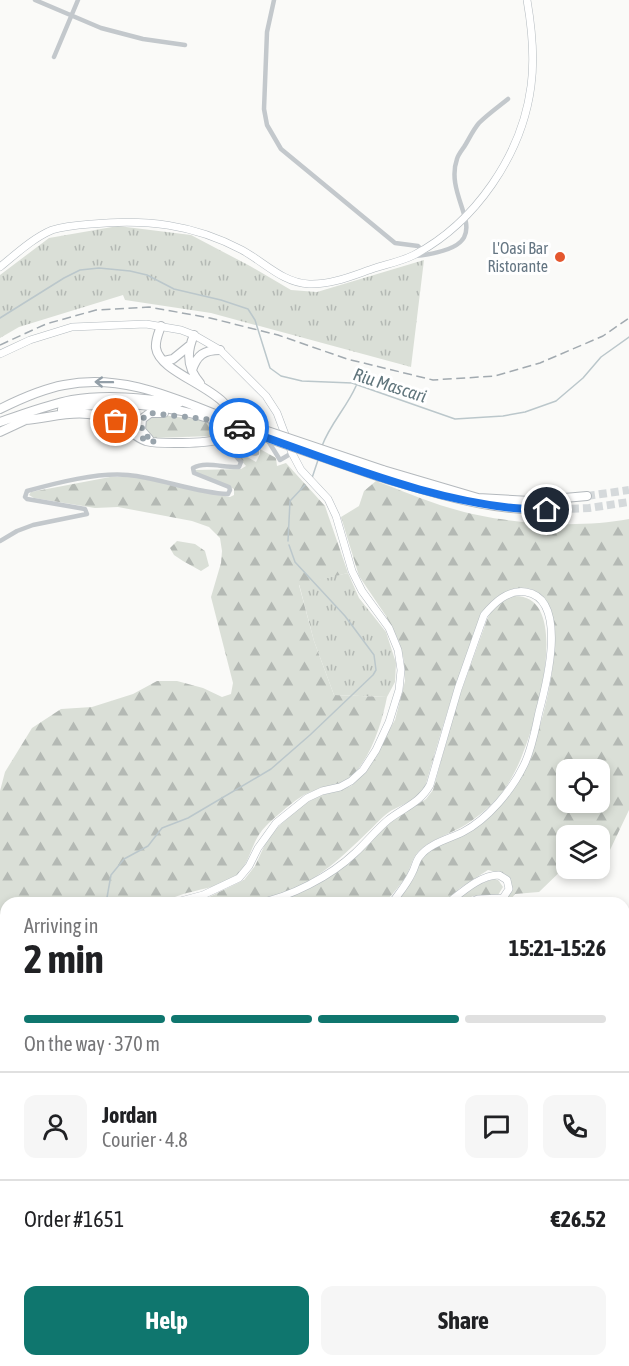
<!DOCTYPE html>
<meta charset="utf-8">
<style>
body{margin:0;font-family:"Asap Condensed",sans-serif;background:#f6f6f6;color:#202124;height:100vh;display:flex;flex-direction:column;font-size:22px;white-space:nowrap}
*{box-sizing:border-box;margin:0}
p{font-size:20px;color:#757577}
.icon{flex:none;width:33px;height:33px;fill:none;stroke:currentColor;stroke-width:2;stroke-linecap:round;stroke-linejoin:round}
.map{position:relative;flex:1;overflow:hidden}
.drawer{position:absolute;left:0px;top:897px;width:630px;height:470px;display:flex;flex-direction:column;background:#fff;border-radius:18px 18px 0 0;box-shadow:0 3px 9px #0003}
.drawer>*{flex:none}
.tools{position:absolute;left:556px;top:759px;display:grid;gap:12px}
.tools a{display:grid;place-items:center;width:54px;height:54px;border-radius:12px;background:#fff;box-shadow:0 3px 9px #0003;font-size:30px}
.pin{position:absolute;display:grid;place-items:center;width:51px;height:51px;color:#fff;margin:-26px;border:3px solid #fff;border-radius:50%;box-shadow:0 2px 6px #0007}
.courier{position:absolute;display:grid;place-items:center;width:60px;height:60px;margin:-30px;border:4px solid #1a73e8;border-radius:50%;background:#fff;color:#222;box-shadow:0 2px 8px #0007}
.headline em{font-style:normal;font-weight:700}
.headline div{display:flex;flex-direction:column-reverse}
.headline{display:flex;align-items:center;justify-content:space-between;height:102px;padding:0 24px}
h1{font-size:39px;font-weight:700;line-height:45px}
.bar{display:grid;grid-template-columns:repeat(4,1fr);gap:9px 6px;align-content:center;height:72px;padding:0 24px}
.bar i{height:8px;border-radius:4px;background:#e0e0e0}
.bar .current{background:#0f766e}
.bar p{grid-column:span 4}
.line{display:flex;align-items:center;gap:15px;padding:0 24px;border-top:2px solid #e0e0e0}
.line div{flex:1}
.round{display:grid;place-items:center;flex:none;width:63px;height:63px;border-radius:12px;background:#f6f6f6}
.cta{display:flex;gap:12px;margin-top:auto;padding:12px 24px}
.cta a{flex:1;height:69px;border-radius:12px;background:#0f766e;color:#fff;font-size:24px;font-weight:700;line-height:69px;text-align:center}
.cta a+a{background:#f6f6f6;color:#202124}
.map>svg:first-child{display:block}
</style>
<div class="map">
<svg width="629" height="1366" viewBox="0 0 629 1366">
<defs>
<pattern id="grass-tufts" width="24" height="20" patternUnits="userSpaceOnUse" patternTransform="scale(1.5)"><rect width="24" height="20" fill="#dadfd7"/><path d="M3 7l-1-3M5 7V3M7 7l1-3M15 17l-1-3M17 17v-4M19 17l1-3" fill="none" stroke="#b4b9b4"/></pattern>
<pattern id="forest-firs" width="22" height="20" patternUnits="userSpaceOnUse" patternTransform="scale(1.5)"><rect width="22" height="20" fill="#dadfd7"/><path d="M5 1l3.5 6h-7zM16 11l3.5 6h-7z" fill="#b4b9b4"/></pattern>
</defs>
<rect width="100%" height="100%" fill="#fafaf8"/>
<path fill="url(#grass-tufts)" d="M118,226L191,235L250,266L291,290L317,292L424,260L411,367L211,313L125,300L123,295L19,327L0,338V275L49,238Z
M348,573L359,598L386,632L396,663L395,682L387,697L334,695L314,641L299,584Z"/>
<path fill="url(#forest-firs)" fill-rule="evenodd" d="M162,415L202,420L223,429L218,435L212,436L153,438L145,428L146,418Z
M260,449L276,458L277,466L286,463L325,506L348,573L299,585L314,641L334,695L387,697C382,723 369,766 345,781C334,788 318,788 306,794C298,797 266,824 261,832C250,846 249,868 233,878C213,891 180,890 165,903H6V1240L0,1249V791L5,772L32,728L61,709L92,707L133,694L157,681H177L203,688L222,697L231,694L233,683L211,597L221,563L222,551L220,538L209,527L192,521L118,507L95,508L34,498L29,495L31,492L110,477H134L230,497L234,495V489L195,472V470L241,469L246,466L235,453L237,451L256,462L260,454Z
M376,481C401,490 425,501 450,508C503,524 575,529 629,519V810L610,850L600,856V836H567V865L539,892L515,894L508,903H501L505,900L512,885L505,874L488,870L460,888L443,903H395C401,895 408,887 414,878C418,870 419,859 426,854C437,845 451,842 462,835C487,821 510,801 522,775C538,744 584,597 526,588C511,586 495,596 487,607C477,620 473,638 467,653C451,697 438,742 425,787C422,791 419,795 416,797C406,805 394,807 384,816C351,848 313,890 265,899C244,902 214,903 192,903L203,900L244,880L255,866L267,840L279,826L298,809L313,798L351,786L363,774L395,720L405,681L404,660L399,642L386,616L359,576L341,517L359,506L364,491ZM567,770H600V802H567Z
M177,541L195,544L205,551L209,566L201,571L183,561L174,555L170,548Z
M514,596C573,594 536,722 523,753C518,767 511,780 502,793C491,806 475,820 460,828C446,835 431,840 420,850C411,858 411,869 405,878C399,887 391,895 385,903H271L306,889L374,837L390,822L426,799L433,790L457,703L488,617C495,606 502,601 514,596Z
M495,879L499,881L503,887L498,895L473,896L460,903H452C465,892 478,882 495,879Z
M6,1311V1360L215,1361L214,1366H0V1315Z"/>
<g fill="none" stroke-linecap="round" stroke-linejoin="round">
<path stroke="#bbc7cb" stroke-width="1.5" d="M0,318L64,278L80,270L99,268L130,271L147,275L174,289L221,300L248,309L255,320L270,368L281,376L302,381L352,383L455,419L503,416L525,412L556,401L583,378L601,357L629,337
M322,446C330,424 347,407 356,386
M312,478L318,460
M288,541L290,501L305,485
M106,903L111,875L124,859L148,846L162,828L188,818L271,769L310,735L373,675L376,670L374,655L345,616L295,562L289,545
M21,1360L22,1366"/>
<path stroke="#d5d9db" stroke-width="8" stroke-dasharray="8 4" stroke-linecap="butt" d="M587,496L629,490
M547,510L589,508L629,502"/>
<defs>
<path id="secondary" d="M0,267C16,254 33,238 52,230C65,226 79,225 92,224C146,219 193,224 242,250C264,262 283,283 309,284C332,285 354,275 375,268C388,264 402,261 414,255C475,223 522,155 531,86C535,57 532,29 527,0
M0,354L30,340L72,327L146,324L181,330L194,335L220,350L266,396L277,413L292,453L301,470L328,499L336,516L352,571L362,591L389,628L398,650L401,670L399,690L389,722L376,750L363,770L351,781L340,787L322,791L307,798L276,823L258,848L249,866L239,878L203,895L173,903
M257,903C289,898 331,876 355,853C366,843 376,830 388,820C403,808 420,803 430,785L458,689L484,615C494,603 508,589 526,592C569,599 546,686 539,712C535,730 532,749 524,765C512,790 488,819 463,832C449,839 430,843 420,856C416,860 415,868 412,873C407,884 399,893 392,903
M448,903C462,892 480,875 499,875L507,880L509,889L503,898L478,899L469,903
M406,1360L409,1366"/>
<path id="trunk" d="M194,335C186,353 187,368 200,383
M164,361L173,359L189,346
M192,370C197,355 204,350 220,350
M0,409C20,399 42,389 64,385C118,374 167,395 215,414
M62,410C112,398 170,405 218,421
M24,420C45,419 67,411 88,414C97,415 107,417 115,421C126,426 134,437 146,441C158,444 207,444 219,439C224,437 229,432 231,426C242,392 160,377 156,348C155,340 159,332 161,326
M0,422C24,414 47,405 72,400C106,394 144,398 179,403
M0,432L30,418
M149,439L141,430L142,419L150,413H164
M383,470L478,498L530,501L587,496
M380,477C438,494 486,510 547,510"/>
</defs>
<use href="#secondary" stroke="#b3babf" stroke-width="8"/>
<use href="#trunk" stroke="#b4b9bd" stroke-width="10"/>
<path stroke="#c3c8cc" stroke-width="4.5" d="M35,0L101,28L143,39L185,45
M274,0L267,32L264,109L267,125L281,149L395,243L418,246L422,250
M54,57L78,0
M415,256C510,246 441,204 457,159C458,155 462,150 464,147C469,139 473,130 479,123C488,114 498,107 508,99
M267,439L280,460L292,453
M0,541L17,531L33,525L87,514L85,509L27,499L25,497L27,491C56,483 98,472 128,475C161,478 195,493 228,494L230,490L229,487L194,473L193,468C206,461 224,468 239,467L241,462L234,454V449C243,445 248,456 257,453L253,434
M624,1098L629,1100"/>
<use href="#secondary" stroke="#fff" stroke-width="7"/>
<use href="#trunk" stroke="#fff" stroke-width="8"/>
<path stroke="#a2aab0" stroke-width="1.5" stroke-dasharray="9 4.5" stroke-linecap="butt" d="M0,345L46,324L96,310L149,307L210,318L278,335L347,359L433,380L495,376L540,363L603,336L629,318"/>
<defs>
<path id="trunk-bridge" d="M220,415L383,470
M218,421L380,477"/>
</defs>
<use href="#trunk-bridge" stroke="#b4b9bd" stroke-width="10" stroke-linecap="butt"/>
<use href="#trunk-bridge" stroke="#fff" stroke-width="8"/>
</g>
<defs><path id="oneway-shaft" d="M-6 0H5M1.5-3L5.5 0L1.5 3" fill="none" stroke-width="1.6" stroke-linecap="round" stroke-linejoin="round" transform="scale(1.5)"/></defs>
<use stroke="#939fa8" href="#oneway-shaft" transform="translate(104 382) rotate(-179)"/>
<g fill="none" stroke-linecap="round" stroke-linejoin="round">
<path stroke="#99a4ac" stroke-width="6" stroke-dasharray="0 10.8" d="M116,421L138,437L155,442L145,435L141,426L144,417L150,413L214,420L239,428"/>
<path stroke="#1a73e8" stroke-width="8" d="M239,428C335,461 445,509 547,510"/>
</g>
<circle fill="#e4572e" stroke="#fff" stroke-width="2" cx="560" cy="257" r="6"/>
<g text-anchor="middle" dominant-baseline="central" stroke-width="6" stroke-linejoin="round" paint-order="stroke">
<g font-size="16" fill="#657683" stroke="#fff" text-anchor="end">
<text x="548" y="248">L'Oasi Bar<tspan x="548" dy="18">Ristorante</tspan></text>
</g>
<g font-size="18" font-style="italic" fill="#60757c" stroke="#fff">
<text transform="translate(390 385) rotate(18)">Riu Mascari</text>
</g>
</g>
</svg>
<div class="tools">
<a><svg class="icon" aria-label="locate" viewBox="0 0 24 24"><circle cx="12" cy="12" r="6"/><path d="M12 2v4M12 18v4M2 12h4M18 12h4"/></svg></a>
<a><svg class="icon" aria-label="layers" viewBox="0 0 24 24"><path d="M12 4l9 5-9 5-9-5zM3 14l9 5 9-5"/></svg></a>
</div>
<div class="pin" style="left:116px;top:421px;background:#ea580c"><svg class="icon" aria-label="bag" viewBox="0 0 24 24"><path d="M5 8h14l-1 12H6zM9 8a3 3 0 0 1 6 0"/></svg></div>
<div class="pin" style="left:547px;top:510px;background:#1f2937"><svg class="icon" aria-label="home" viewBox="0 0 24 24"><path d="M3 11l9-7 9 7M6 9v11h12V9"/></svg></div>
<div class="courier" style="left:239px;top:428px"><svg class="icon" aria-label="car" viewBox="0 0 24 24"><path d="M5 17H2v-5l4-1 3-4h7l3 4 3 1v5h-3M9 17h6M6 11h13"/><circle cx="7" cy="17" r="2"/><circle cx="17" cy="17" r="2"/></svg></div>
<section class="drawer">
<div class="headline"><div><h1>2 min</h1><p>Arriving in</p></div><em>15:21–15:26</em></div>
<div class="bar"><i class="current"></i><i class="current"></i><i class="current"></i><i></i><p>On the way · 370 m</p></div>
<div class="line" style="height:108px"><a class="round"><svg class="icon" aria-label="person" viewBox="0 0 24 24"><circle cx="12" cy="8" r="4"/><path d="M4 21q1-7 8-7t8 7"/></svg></a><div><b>Jordan</b><p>Courier · 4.8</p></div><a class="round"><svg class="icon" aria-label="chat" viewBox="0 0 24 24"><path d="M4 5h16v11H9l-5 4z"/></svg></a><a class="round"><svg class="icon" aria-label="phone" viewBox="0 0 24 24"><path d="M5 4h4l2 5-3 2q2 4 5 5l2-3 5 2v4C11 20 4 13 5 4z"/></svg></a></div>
<div class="line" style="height:78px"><div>Order #1651</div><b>€26.52</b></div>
<div class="cta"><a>Help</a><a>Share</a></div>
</section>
</div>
